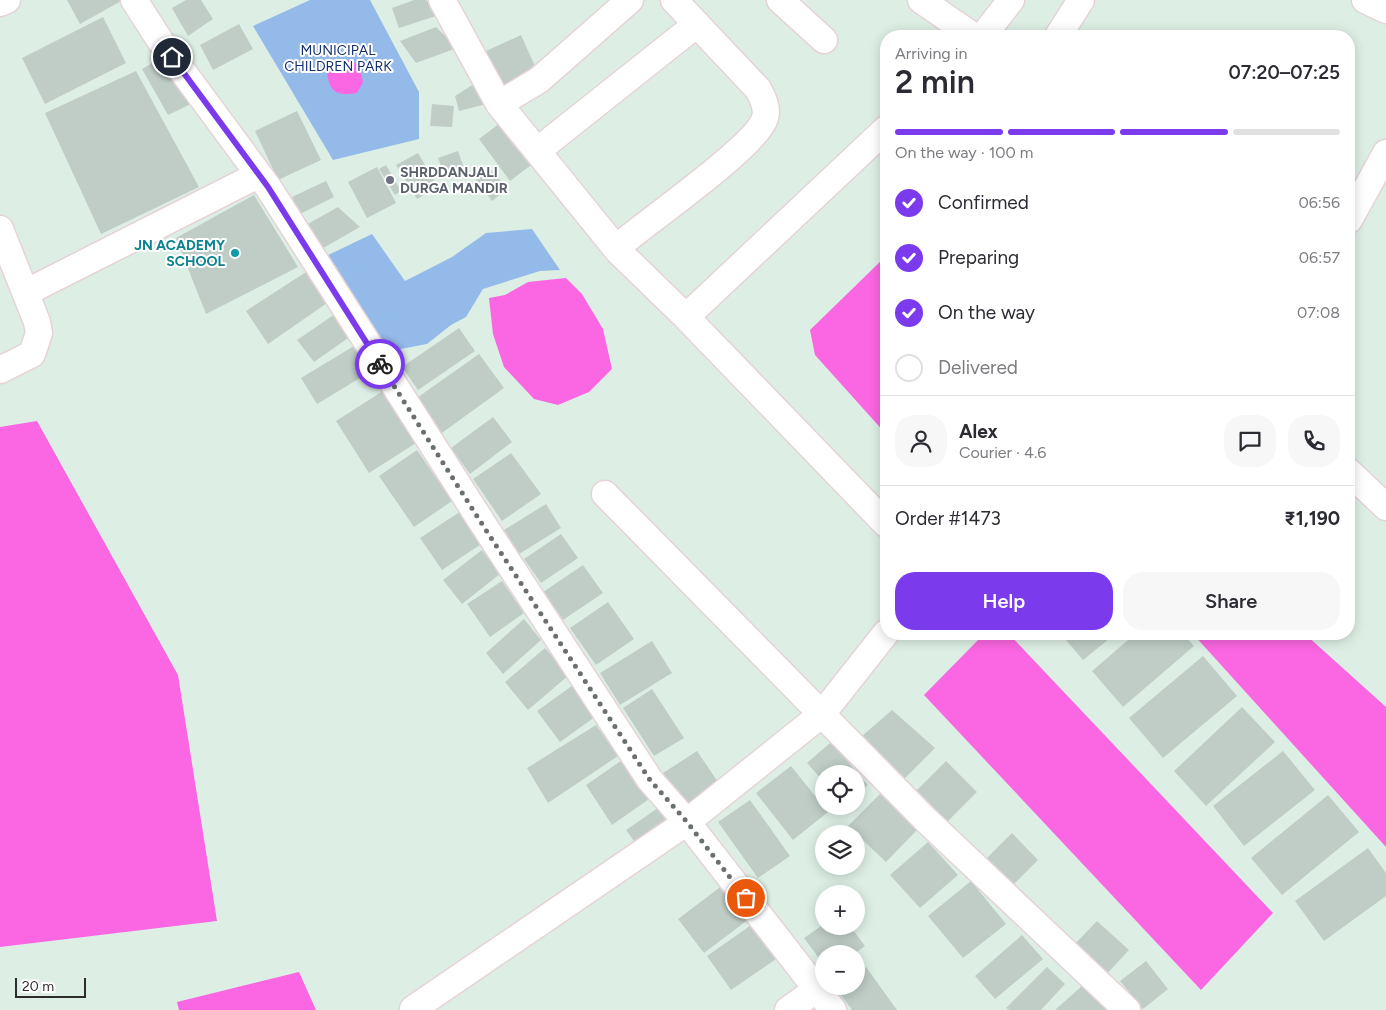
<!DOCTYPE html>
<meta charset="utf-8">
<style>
body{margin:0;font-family:Figtree,sans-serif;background:#f7f7f7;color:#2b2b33;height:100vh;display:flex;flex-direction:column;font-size:19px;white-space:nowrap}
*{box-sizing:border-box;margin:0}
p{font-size:16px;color:#7c7c81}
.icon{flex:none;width:28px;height:28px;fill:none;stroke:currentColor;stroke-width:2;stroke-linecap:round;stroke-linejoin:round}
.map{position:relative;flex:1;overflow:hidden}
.side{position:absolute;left:880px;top:30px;width:475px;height:610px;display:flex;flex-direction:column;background:#fff;border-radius:20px;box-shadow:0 2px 12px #0003}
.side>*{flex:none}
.controls{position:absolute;left:815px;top:765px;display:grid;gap:10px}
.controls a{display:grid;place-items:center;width:50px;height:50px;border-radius:50%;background:#fff;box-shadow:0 2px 12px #0003;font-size:25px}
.scale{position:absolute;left:15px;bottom:12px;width:71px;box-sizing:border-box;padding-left:5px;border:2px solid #2c2c2c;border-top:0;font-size:14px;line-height:18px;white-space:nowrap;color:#2c2c2c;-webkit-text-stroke:4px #fff;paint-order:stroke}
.pin{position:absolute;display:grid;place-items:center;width:42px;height:42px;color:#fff;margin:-21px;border:2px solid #fff;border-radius:50%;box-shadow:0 1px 5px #0007}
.courier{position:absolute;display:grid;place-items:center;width:50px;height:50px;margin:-25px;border:4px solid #7c3aed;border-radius:50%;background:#fff;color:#222;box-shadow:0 1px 6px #0007}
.headline em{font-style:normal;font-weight:600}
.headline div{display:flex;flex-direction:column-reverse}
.headline{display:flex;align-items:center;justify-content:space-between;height:85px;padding:0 15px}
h1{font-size:32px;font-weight:600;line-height:38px}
.bar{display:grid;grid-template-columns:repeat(4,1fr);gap:8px 5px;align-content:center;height:60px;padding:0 15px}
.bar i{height:6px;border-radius:4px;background:#e1e1e2}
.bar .on{background:#7c3aed}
.bar p{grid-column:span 4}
.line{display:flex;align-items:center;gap:12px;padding:0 15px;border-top:1px solid #e1e1e2}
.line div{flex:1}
.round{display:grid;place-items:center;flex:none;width:52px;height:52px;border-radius:20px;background:#f7f7f7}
ol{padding:0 15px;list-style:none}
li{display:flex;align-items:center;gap:15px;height:55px}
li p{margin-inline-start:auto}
li .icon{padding:5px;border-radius:50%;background:#7c3aed;color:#fff;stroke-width:4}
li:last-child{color:#7c7c81}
li i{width:28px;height:28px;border:2px solid #e1e1e2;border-radius:50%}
.cta{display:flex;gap:10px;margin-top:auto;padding:10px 15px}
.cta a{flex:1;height:58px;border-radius:20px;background:#7c3aed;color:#fff;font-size:20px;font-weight:600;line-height:58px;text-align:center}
.cta a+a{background:#f7f7f7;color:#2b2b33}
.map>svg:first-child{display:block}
</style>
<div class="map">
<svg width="1386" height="1010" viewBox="0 0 1386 1010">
<rect width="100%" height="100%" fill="#ddefe5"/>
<path fill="#94baea" d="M310,0H370L419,92V139L333,160L253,26Z
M532,229L560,270L540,271L483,289L466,317L451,325L427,344L385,352L324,257L372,234L405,281L452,257L486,233Z"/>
<path fill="#fb66e2" d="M349,60L359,65L363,82L357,93C336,97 328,91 327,69Z
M886,256V434L815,355L810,330Z
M566,278L582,294L603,329L612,369L589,392L558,405L534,399L504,367L493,334L489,298L505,295L528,282Z
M37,421L178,675L217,921L0,947V427Z
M984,634H1009L1273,913L1201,990L924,695Z
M1193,634H1305L1386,707V847Z
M299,972L316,1010H179L177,1002Z"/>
<path fill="#bfcdc6" d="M67,0H123L80,24Z
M186,0H201L213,19L188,36L172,8Z
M414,0H426L439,15L399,28L392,8Z
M103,17L126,63L45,104L22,58Z
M239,24L253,49L213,70L200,45Z
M436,27L457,48L416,63L400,41Z
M521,35L539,75L503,92L484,52Z
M168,54L197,101L168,115L142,69Z
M136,71L199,187L101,234L45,113Z
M477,82L490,103L459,111L455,96Z
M432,104L454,106L452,127L430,126Z
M297,111L321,160L278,180L255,131Z
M504,120L535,162L510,181L479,139Z
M458,151L465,171L445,178L438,158Z
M418,153L438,187L417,199L396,165Z
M386,165L401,191L395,195L379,169Z
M377,167L396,203L367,218L348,182Z
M489,167L507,189L492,201L475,178Z
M326,181L334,197L300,214L292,197Z
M254,195L298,267L206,314L176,238Z
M338,207L360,227L318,251L304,226Z
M306,272L327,303L268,344L246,311Z
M335,314L351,336L314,362L297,340Z
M459,328L475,351L418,390L402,367Z
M354,346L370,372L317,404L301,378Z
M479,354L504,388L439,435L414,400Z
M383,391L416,443L369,473L336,421Z
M493,417L512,442L470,474L451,448Z
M417,450L452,501L414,527L379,476Z
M511,453L541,494L502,521L473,479Z
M546,504L561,528L519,554L504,530Z
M461,511L483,543L442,570L420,538Z
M561,534L578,558L541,583L524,559Z
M482,550L500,574L462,604L443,580Z
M583,565L603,593L563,620L543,592Z
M502,581L524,613L490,637L467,604Z
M608,602L634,639L596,665L570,628Z
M524,619L541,640L503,674L486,653Z
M1061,634H1115L1083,660Z
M1135,634H1183L1194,646L1123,707L1092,671Z
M652,641L672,673L620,705L600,673Z
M545,648L569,675L528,710L505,682Z
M1203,656L1237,696L1163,758L1129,718Z
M576,683L599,714L560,742L537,711Z
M652,689L684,738L654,756L623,708Z
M1242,707L1275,742L1206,806L1174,771Z
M892,710L935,748L899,784L854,743Z
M596,725L618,756L548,803L527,768Z
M831,742L868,785L856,795V774H824V782L807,763Z
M697,751L720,785L685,807L663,773Z
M1283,751L1315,790L1244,846L1213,806Z
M625,758L652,797L612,825L586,785Z
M946,761L977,792L943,826L912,795Z
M791,766L828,812L793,840L756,793Z
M881,793L918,829L886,862L848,826Z
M1328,795L1359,832L1282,895L1251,858Z
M750,800L790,856L758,878L718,822Z
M658,808L670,826L639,848L626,830Z
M1012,833L1038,860L1010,888L983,862Z
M928,842L958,875L920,908L890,875Z
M1368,848L1386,873V896L1324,941L1295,901Z
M971,881L1006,924L963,958L928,916Z
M723,885L749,919L704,953L678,919Z
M1097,921L1129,950L1105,976L1073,946Z
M754,923L779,957L731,990L707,956Z
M824,924V926H850L865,946L854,954H824V965L804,938Z
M1022,935L1043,959L995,999L975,976Z
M1146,961L1168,989L1143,1009L1120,981Z
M866,967L897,1010H852L836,988L856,986V974Z
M1047,967L1065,984L1041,1010H1009L1006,1008Z
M1083,985L1107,1010H1055Z"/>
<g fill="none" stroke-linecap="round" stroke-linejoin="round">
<defs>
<path id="street" d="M134,0L161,42L268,187L483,524L650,780L687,822L833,1010
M442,0L499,104L618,251L686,317L886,524
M780,0L824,40
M921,0L973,36
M1365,0L1386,10
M0,3L7,0
M983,36L1011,0
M1058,36L1081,0
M499,104L539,80L630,0
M537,151L697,24
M1349,220L1386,153
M0,229L37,322L39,333L32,354L0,370
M616,248C645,223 757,146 765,118C768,108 763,98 758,89L674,0
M27,292L258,175
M686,317L886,129
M1349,472L1386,507
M605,494L925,819L1127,1010
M413,1009L687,822L822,714L886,633
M788,1010L817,989"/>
</defs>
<use href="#street" stroke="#e6d2d7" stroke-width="29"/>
<use href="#street" stroke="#fff" stroke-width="26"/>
</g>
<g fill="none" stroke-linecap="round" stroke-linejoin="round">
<path stroke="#6a706d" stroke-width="5" stroke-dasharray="0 9" d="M380,364L482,524L650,780L687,822L746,898"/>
<path stroke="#7c3aed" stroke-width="6" d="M172,57L268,187L380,364"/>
</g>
<circle fill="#6b7280" stroke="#fff" stroke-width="2" cx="390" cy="180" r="5"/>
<circle fill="#0f9aa8" stroke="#fff" stroke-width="2" cx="235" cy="253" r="5"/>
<g text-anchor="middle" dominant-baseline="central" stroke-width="4" stroke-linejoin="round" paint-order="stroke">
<g font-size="14" fill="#133071" stroke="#fff">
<text x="338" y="50">MUNICIPAL<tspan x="338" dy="16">CHILDREN PARK</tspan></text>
</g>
<g font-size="14" font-weight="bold" fill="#5b616d" stroke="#fff" text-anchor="start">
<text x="400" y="172">SHRDDANJALI<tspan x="400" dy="16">DURGA MANDIR</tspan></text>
</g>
<g font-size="14" font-weight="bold" fill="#0d838f" stroke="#fff" text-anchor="end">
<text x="225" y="245">JN ACADEMY<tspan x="225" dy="16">SCHOOL</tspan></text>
</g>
</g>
</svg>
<div class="controls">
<a><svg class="icon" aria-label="locate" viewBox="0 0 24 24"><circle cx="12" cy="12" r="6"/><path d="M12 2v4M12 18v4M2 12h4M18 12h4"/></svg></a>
<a><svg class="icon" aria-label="layers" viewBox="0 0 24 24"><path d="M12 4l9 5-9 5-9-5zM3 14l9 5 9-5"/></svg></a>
<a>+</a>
<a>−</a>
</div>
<div class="scale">20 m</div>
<div class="pin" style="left:746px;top:898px;background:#ea580c"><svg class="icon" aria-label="bag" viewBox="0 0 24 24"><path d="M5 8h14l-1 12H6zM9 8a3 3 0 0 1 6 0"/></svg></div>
<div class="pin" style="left:172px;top:57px;background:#1f2937"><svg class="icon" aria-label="home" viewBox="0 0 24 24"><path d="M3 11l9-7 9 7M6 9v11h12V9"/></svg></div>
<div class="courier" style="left:380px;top:364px"><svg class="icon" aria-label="bike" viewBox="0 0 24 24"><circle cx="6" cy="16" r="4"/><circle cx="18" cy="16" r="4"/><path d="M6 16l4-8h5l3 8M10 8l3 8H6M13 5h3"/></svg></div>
<section class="side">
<div class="headline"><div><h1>2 min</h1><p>Arriving in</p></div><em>07:20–07:25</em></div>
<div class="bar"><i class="on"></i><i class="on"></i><i class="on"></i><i></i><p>On the way · 100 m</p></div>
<ol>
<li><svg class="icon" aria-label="check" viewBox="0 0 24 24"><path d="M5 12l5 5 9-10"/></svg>Confirmed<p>06:56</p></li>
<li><svg class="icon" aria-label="check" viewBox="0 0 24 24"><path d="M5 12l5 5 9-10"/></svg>Preparing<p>06:57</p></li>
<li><svg class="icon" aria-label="check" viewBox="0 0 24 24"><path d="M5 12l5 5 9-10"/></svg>On the way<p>07:08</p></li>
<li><i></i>Delivered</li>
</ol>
<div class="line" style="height:90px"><a class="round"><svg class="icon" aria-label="person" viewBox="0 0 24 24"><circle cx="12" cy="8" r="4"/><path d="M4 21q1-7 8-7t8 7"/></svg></a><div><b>Alex</b><p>Courier · 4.6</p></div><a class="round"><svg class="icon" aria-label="chat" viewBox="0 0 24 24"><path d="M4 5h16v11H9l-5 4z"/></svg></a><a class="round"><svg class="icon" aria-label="phone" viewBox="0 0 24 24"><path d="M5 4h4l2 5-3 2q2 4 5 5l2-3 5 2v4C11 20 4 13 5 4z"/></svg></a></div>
<div class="line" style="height:65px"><div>Order #1473</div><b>₹1,190</b></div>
<div class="cta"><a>Help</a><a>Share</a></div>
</section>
</div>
